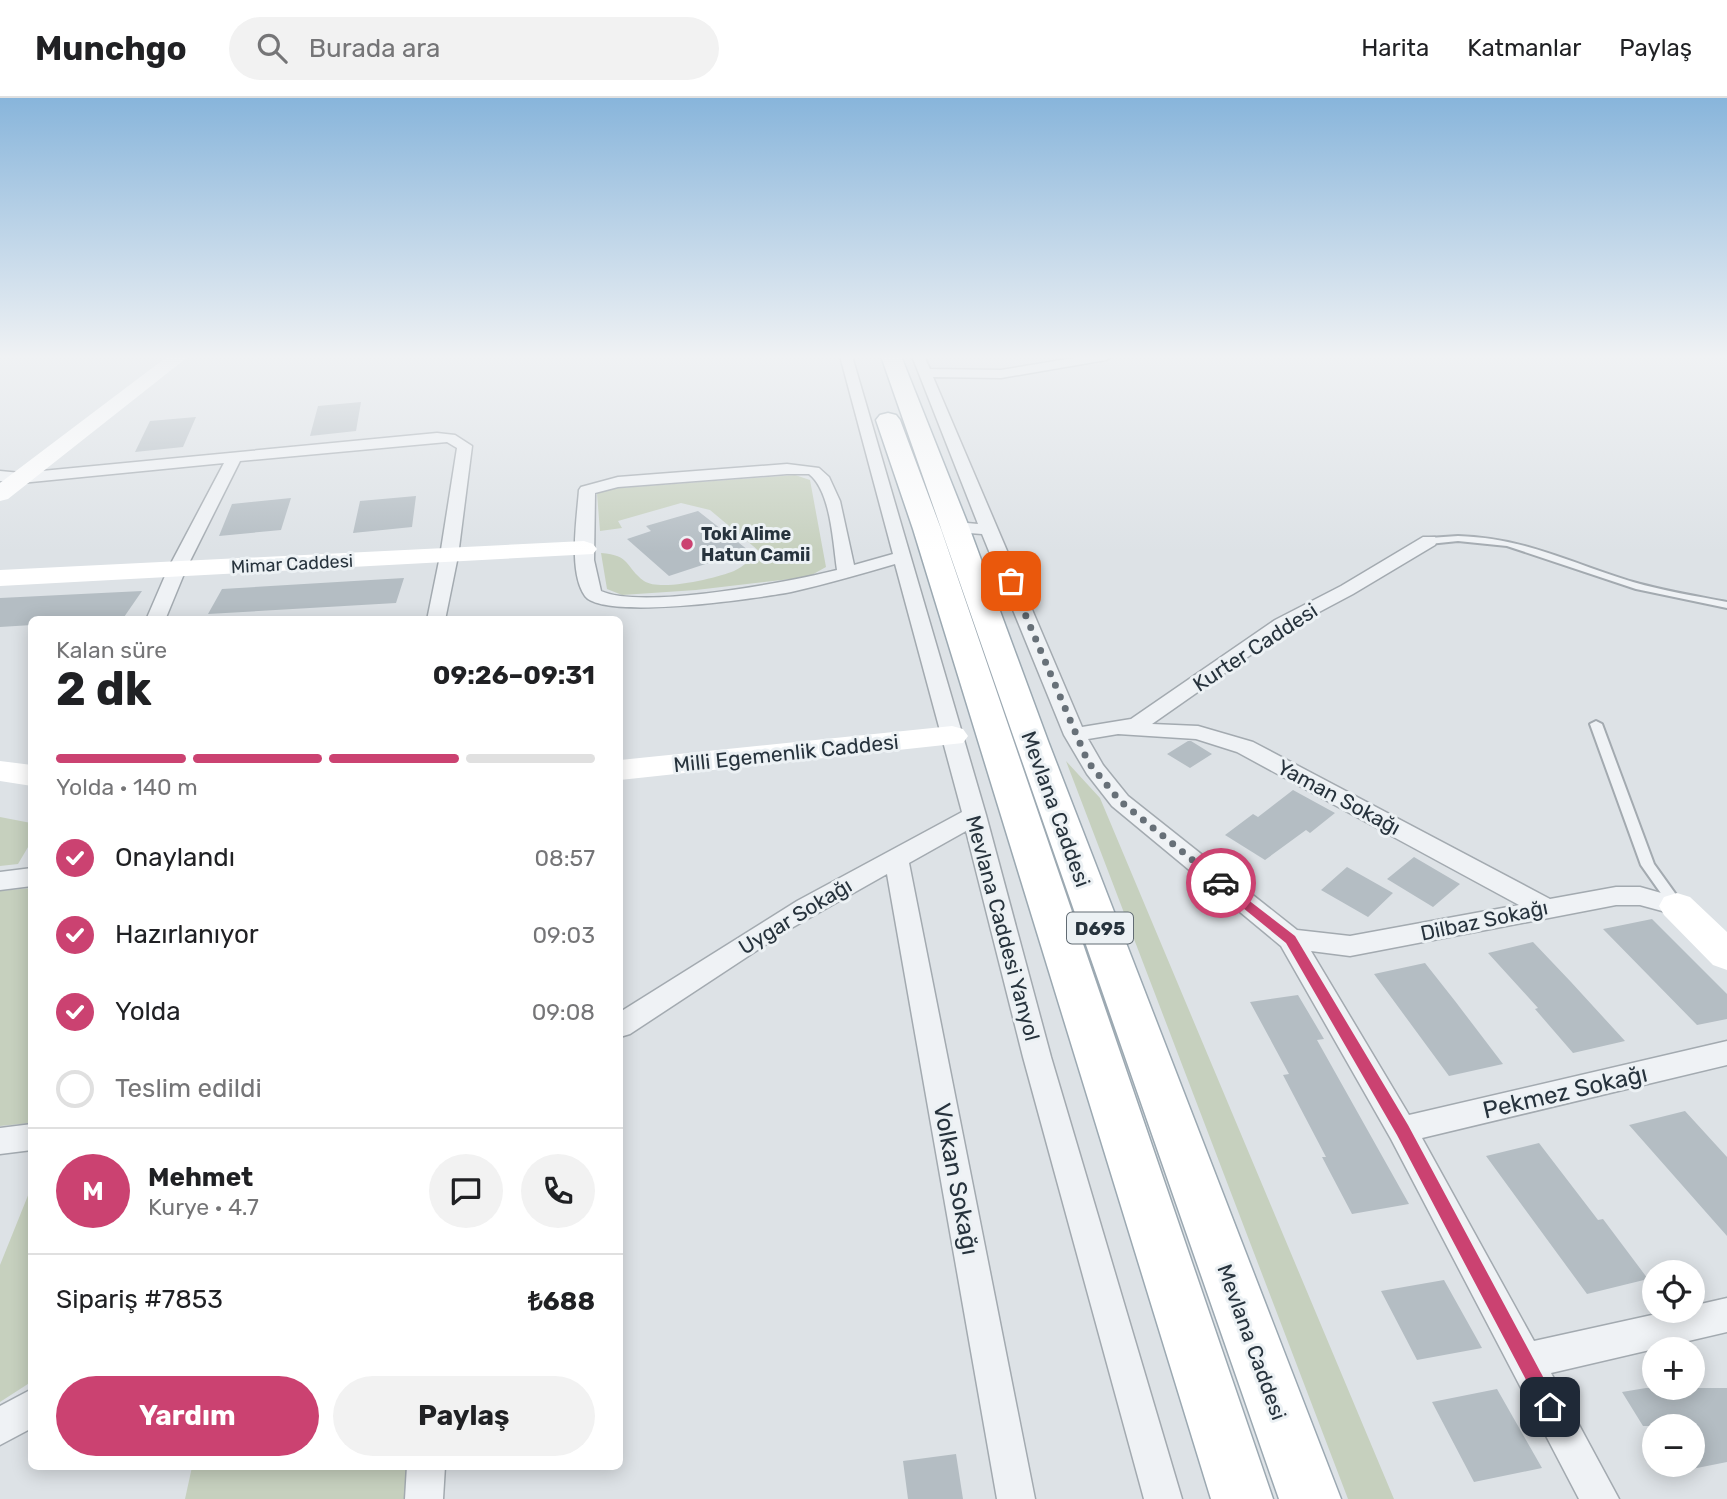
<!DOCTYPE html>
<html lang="tr">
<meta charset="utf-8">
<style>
body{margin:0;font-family:Rubik,sans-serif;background:#f2f2f2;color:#202124;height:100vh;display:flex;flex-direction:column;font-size:26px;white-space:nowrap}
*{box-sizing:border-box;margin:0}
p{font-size:23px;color:#757577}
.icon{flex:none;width:38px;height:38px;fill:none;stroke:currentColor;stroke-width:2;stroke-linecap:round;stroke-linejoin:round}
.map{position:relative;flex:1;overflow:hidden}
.panel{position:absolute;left:28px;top:518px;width:595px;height:854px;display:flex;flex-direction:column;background:#fff;border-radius:10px;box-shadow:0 4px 18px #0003}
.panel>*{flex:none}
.tools{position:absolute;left:1642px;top:1162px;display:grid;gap:14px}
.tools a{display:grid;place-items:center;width:63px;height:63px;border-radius:50%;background:#fff;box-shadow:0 4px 18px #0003;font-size:35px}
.pin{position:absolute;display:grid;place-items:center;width:60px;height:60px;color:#fff;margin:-30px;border-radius:14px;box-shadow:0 4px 10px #0006}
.courier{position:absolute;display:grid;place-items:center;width:70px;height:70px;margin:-35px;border:5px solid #cb4271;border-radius:50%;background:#fff;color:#222;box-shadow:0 2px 9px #0007}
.summary em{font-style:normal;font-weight:700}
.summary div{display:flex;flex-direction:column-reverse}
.summary{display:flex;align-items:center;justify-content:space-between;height:119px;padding:0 28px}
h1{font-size:46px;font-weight:700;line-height:52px}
.bar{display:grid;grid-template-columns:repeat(4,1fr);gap:10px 7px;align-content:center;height:84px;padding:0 28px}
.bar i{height:9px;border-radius:5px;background:#e0e0e0}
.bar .on{background:#cb4271}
.bar p{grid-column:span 4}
.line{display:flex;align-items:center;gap:18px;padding:0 28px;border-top:2px solid #e0e0e0}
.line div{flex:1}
.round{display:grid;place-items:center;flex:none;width:74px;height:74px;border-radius:37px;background:#f2f2f2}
ol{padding:0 28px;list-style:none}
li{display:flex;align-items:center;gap:21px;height:77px}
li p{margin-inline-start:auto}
li .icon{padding:7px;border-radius:50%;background:#cb4271;color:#fff;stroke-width:4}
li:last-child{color:#757577}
li i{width:38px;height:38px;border:4px solid #e0e0e0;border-radius:50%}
.action{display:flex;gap:14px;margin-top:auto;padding:14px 28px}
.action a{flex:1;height:80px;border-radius:42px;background:#cb4271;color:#fff;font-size:28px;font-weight:700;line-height:80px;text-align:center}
.action a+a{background:#f2f2f2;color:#202124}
header{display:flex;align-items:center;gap:42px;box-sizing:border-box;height:98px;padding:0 35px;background:#fff;border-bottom:2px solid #e0e0e0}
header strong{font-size:33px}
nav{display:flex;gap:38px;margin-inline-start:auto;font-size:24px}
.search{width:490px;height:63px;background:#f2f2f2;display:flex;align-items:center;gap:18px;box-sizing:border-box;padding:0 24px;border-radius:38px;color:#757577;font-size:26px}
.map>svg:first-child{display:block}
</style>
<header>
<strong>Munchgo</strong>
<div class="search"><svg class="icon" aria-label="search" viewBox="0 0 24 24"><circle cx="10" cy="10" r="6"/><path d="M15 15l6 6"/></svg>Burada ara</div>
<nav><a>Harita</a><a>Katmanlar</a><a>Paylaş</a></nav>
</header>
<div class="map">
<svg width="1727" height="1401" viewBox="0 0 1727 1401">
<rect width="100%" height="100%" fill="#dde2e6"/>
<path fill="#c6d0be" d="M795,377L810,382L826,469L808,479L696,492L622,497L607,491L601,455C631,457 625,469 644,483C660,494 717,480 734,473C744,468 752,461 759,453L710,412L681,405L618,423L622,430L600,433L597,396L606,391Z
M1066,663L1100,700L1394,1401H1348Z
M0,719L31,725V744L18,766L0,768Z
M31,790V1025L0,1028V793Z
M31,1090V1284L0,1304V1167Z
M192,1369H409L407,1401H185Z"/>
<path fill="#b4bdc3" d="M361,304L356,333L310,338L318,308Z
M196,319L183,349L135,354L150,323Z
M416,398L412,429L353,435L360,403Z
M291,400L281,432L219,438L232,406Z
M698,413L748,452L669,478L627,441L651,433L646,428Z
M404,480L396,505L208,516L222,491Z
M142,493L122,522H32V527L0,529V500Z
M1188,643H1191L1212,656L1190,670L1167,656Z
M1293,692L1335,715L1310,735L1306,732L1265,762L1225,737L1253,716L1258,719Z
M1414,759L1460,786L1433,809L1387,781Z
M1347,769L1393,795L1368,819L1321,792Z
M1652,821L1727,896V921L1697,927L1603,831Z
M1533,844L1571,884L1625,943L1573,955L1535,911L1538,910L1488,855Z
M1425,865L1455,903L1503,966L1449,978L1374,876Z
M1298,897L1324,941L1317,942L1409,1106L1352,1116L1322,1059H1326L1283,977L1289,976L1250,904Z
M1685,1013L1727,1059V1138L1629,1027Z
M1539,1045L1598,1122L1603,1121L1648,1181L1587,1196L1486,1058Z
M1444,1182L1482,1250L1417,1262L1381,1193Z
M1646,1290H1727V1364L1692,1371V1328H1643L1622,1294Z
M1497,1291L1542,1370L1474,1384L1432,1304Z
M956,1356L963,1401H908L903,1363Z"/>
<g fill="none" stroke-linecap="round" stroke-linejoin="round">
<defs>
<path id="lane" d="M1458,438C1525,440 1570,465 1633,484C1664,493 1696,498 1727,504V510L1636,491L1507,448L1458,443L1429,446L1424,443L1429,440Z
M1596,623L1602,626L1654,766L1682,805L1684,808L1682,811H1672L1641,767L1590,626Z"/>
<path id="street" d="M840,258H852L986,717L1051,959L1182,1401H1144L1023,959L966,733L909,765L1035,1401H997L887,776L788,832L630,936L620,939V914L797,803L962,714L895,466C861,476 826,486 791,494C759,500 604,523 585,498C568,474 577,420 579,392L581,389L618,379L787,366L819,370L829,379L840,403L854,467L893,456ZM787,376H809C831,393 833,445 837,472C790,484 642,512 601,493L594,462L595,395L618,389Z
M912,258H924L930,271L1001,272L1085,258H1112L1106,262L1001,280L933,279L1082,629L1131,621L1275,522L1341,488L1423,439H1435L1437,443L1435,447L1353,496L1289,530L1152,626L1198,628L1253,644L1550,801L1616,789H1640L1686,802L1690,808L1686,814L1677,817L1640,807H1616L1350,858L1311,853L1409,1017L1727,943V967L1422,1040L1534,1243L1670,1213H1692V1208L1727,1200V1234L1551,1275L1619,1401H1579L1391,1041L1281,848L1112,708L1087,676L1064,637L982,436L956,434L948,429L956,424L978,426ZM1118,636L1196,641L1237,654L1519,807L1350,838L1297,832L1128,698L1103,667L1088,641Z
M437,335L455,337L472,348L458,458L445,522H427L440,458L457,350L447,344L240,363L186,471L165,522H146L168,471L224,365L21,385L0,383V373L21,375Z
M32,770V788L0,792V774Z
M32,1026V1052L0,1056V1030Z
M32,1291V1330L0,1347V1308Z
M407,1368H445L443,1401H405Z"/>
<path id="primary" d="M881,258H901L969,429L1048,643L1341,1401H1279Z
M888,315L896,317L900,322L941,431L1273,1401H1211L913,431L876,322L880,317Z"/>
</defs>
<use href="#lane" stroke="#a3aab0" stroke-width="4"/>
<use href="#street" stroke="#a3aab0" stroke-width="3"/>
<use href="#primary" stroke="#9ca9b2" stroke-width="3"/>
<use href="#lane" fill="#eff2f5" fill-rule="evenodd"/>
<use href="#street" fill="#eff2f5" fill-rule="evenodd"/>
<path fill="#fff" fill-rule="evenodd" d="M168,258H189L8,401L0,403V385Z
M584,443L593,446L597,451L593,456L0,488V472Z
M952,628L963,631L968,638L963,645L620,682V662Z
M0,663L32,667V688L0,683Z
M1677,795L1690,799L1727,834V872L1713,867L1664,817L1659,808L1664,799Z"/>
<use href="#primary" fill="#fff" fill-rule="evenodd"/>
</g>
<linearGradient id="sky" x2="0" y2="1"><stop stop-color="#88b5db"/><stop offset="0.57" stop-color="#f0f2f4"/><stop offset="1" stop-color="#f0f2f4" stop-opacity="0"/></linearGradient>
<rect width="1727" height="454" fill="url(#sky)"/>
<path fill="#cb4271" d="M1221,781L1295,838L1408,1027L1556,1303L1559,1309L1556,1316L1550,1318L1544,1316L1397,1037L1286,845L1216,788V782Z"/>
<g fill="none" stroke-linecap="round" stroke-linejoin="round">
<path stroke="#677078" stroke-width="7" stroke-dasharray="0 12.6" d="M1011,483L1088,664L1120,703L1221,785"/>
</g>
<circle fill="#cb4271" stroke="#ecf1f4" stroke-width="2.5" cx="687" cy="446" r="7"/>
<g text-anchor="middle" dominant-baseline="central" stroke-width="6" stroke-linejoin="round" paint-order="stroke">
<g font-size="18" font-weight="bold" fill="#27333d" stroke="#ecf1f4" text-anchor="start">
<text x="701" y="436">Toki Alime<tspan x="701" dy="21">Hatun Camii</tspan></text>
</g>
<g font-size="18" fill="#27333d" stroke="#ecf1f4">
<text transform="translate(292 466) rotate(-3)">Mimar Caddesi</text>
</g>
<rect fill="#ecf1f4" stroke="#626c74" stroke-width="2" x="1067" y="814.5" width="66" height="31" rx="5"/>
<g font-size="19" font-weight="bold" fill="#27333d">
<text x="1100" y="830">D695</text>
</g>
<g font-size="21" fill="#27333d" stroke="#ecf1f4">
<text transform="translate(1255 549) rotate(-33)">Kurter Caddesi</text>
<text transform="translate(786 655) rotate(-6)">Milli Egemenlik Caddesi</text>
<text transform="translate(1339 699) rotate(28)">Yaman Sokağı</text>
<text transform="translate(1056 711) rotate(70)">Mevlana Caddesi</text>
<text transform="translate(795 818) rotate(-31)">Uygar Sokağı</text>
<text transform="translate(1484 822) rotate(-12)">Dilbaz Sokağı</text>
<text transform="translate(1003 830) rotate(75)">Mevlana Caddesi Yanyol</text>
<text transform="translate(1252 1244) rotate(70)">Mevlana Caddesi</text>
</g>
<g font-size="24" fill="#27333d" stroke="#ecf1f4">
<text transform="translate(1565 994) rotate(-13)">Pekmez Sokağı</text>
<text transform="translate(956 1081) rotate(79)">Volkan Sokağı</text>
</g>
</g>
</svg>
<div class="tools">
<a><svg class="icon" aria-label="locate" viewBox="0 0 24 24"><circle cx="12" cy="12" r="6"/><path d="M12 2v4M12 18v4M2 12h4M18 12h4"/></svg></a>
<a>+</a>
<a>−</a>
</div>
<div class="pin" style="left:1011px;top:483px;background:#ea580c"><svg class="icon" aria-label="bag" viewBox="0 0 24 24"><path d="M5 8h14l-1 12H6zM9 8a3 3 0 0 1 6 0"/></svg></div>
<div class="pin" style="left:1550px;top:1309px;background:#1f2937"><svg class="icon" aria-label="home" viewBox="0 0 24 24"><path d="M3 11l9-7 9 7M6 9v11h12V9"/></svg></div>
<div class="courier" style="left:1221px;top:785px"><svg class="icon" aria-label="car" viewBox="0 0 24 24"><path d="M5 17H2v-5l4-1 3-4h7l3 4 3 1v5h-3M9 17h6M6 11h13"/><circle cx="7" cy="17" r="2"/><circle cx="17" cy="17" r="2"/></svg></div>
<section class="panel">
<div class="summary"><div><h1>2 dk</h1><p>Kalan süre</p></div><em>09:26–09:31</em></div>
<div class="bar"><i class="on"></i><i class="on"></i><i class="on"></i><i></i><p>Yolda · 140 m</p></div>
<ol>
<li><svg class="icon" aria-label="check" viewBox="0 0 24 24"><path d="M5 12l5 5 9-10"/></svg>Onaylandı<p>08:57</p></li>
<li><svg class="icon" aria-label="check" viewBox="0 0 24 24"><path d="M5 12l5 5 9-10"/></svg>Hazırlanıyor<p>09:03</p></li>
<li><svg class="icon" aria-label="check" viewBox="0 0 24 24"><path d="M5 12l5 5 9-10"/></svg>Yolda<p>09:08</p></li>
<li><i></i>Teslim edildi</li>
</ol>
<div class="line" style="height:126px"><b class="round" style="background:#cb4271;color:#fff">M</b><div><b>Mehmet</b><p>Kurye · 4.7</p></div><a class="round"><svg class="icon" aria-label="chat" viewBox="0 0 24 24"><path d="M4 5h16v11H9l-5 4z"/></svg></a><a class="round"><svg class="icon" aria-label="phone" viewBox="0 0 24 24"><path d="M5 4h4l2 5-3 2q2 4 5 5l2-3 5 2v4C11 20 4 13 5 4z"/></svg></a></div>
<div class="line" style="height:91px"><div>Sipariş #7853</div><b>₺688</b></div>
<div class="action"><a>Yardım</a><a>Paylaş</a></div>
</section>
</div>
